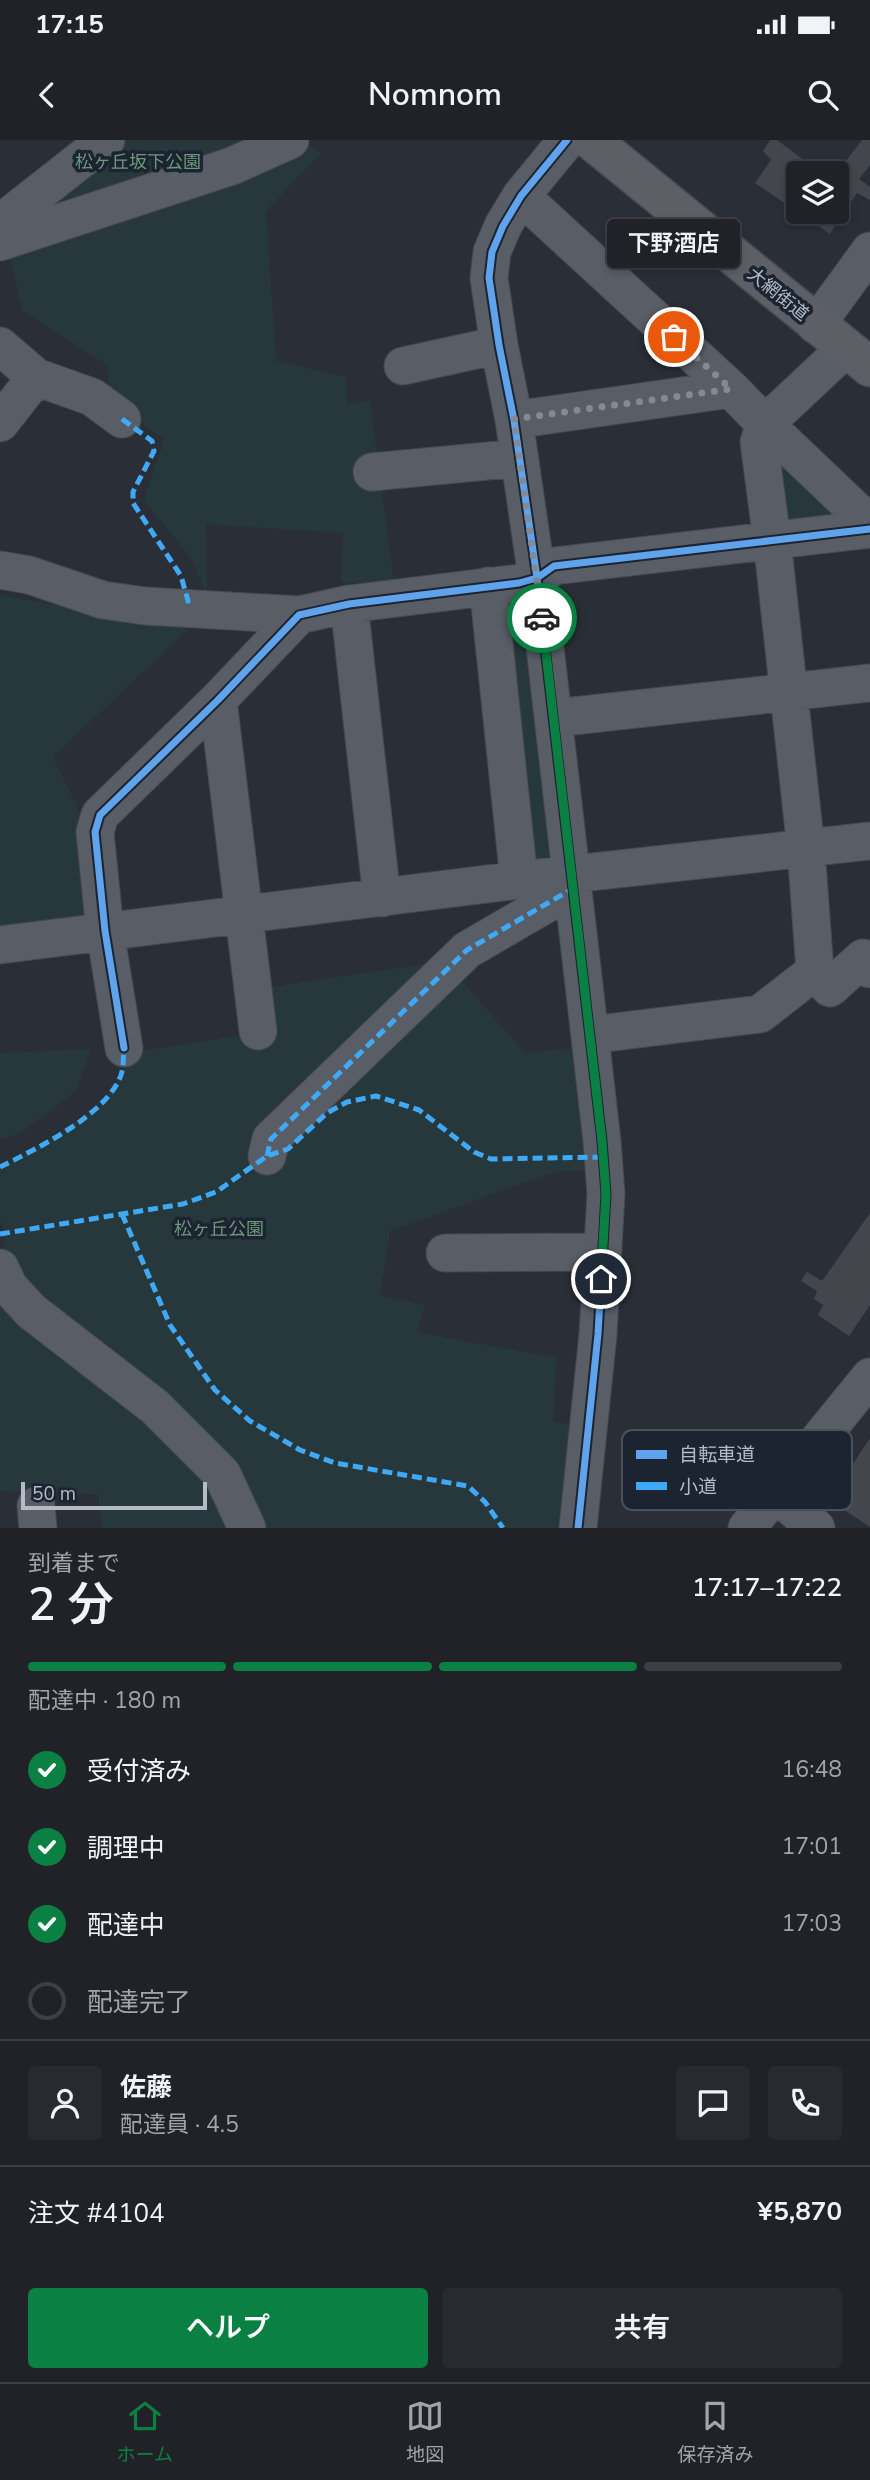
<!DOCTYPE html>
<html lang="ja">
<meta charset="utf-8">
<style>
body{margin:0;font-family:"Nunito Sans","Noto Sans JP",sans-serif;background:#282a30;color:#f1f3f6;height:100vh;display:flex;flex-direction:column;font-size:26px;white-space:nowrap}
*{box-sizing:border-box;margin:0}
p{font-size:23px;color:#a2a4a8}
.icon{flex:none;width:38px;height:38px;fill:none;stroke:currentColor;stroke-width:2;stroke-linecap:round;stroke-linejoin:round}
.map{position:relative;height:1388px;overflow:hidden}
.sheet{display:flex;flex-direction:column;background:#202228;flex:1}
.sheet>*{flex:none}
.buttons{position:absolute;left:786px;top:21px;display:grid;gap:14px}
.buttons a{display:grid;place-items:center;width:63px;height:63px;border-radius:7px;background:#202228;box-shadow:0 4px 10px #0003,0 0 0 2px #3d3f45;font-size:35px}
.scale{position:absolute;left:21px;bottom:18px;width:186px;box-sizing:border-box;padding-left:7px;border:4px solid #b3bac8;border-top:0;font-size:19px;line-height:24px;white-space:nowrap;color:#b3bac8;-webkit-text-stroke:5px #1d2431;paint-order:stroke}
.pin{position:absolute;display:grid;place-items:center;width:60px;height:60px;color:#fff;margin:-30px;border:4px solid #fff;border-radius:50%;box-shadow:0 2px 7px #0007}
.courier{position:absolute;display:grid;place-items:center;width:70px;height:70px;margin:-35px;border:5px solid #0b8043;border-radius:50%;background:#fff;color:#222;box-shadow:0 2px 9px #0007}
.bubble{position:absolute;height:49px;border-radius:7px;background:#202228;box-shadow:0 4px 10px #0003,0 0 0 2px #3d3f45;font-size:23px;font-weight:600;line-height:49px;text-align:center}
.headline em{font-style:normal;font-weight:600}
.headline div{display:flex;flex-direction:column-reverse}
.headline{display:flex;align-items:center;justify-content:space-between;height:119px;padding:0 28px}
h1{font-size:46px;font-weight:600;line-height:52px}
.bar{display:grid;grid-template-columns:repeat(4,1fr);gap:10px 7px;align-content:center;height:84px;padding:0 28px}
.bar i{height:9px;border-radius:5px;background:#3d3f45}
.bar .active{background:#0b8043}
.bar p{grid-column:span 4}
.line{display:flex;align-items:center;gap:18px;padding:0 28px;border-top:2px solid #3d3f45}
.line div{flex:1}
.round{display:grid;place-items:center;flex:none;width:74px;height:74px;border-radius:7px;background:#282a30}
ol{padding:0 28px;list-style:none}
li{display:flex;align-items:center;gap:21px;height:77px}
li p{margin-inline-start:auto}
li .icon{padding:7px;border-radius:50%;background:#0b8043;color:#fff;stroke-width:4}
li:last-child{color:#a2a4a8}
li i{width:38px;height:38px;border:4px solid #3d3f45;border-radius:50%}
.action{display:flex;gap:14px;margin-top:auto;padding:14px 28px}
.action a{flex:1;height:80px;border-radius:7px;background:#0b8043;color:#fff;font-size:28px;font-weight:600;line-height:80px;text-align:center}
.action a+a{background:#282a30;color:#f1f3f6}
.status{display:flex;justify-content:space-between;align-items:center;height:49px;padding:0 35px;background:#202228;direction:ltr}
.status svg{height:19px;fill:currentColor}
header{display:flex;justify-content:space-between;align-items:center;height:91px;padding:0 28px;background:#202228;font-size:32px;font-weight:600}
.tabs{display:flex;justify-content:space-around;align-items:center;height:98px;border-top:2px solid #3d3f45;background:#202228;font-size:19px;color:#a2a4a8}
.tabs a{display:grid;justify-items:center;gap:4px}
.tabs .active{color:#0b8043}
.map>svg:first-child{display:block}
</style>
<div class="status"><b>17:15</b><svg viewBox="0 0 49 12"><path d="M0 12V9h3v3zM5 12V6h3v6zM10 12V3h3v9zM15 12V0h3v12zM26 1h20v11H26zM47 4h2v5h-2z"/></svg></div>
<header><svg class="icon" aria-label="back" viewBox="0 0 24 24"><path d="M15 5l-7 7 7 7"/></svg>Nomnom<svg class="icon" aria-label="search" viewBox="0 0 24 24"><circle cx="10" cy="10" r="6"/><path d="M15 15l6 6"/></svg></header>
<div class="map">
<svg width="870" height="1388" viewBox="0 0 870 1388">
<rect width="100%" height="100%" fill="#2a2e36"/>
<path fill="#27383c" d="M121,0H271L22,86L89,23L107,26L120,8Z
M304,1L321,13L266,71L276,221L346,237L347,265L370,260L394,442L341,443L343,393L206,384L207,455L191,418L144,360L164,299L110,261L107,225L22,170L9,112Z
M781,315L845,375L775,383Z
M0,455L188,489L53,617L82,678L92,786L0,798Z
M523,455L554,719L524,726L496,458Z
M437,822L457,835L525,913L581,907L594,1031H557L390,1091L380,1156L425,1165L417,1192L556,1218L553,1282L577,1285L565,1388H102L98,1354L0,1351V1127L5,1125L3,1084L0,1082V1029L102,965L135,912L268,891L264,848Z
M91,909L76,951L19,994L0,1000V913Z"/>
<path fill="#43464d" d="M770,0H777L821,33H798V72H836V34L862,0H870V25L859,39L870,47V60L857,53L830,94L755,43L771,20L763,11Z
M870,1073V1165L849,1196L818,1175L823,1165L814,1159L817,1151L801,1141L807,1132L822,1141Z
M870,1298V1387L829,1360Z"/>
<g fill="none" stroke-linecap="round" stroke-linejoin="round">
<defs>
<path id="minor" d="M567,0L521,56L503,86L492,112L489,138L499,205L514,280L537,438L602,1001L606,1054L598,1194L578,1388
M521,56L731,249L765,284L870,384
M0,95L13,73L106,0
M0,102L232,26L290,0
M816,185L870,111
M0,206L36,237L92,257L122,279
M845,209L765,284L759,302L772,400L806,709L815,831L830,848L863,818L870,829
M403,226L499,205
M514,280L731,249
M0,283L36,237
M372,332L519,318
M0,430L29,435L103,460L145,466L299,475
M488,446L519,740
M349,464L382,758
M218,560L258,891
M555,578L870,543
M0,805L519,740L870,701
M590,895L760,874L815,831
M124,908L105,791L95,692L100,675L218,560L299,475L349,464L519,443L537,438L554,426L870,389
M267,1016L271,999L467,810L572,749
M445,1113L602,1112
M0,1128L9,1147L31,1171L155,1267L222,1334L247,1388
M776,1354L816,1388
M36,1366L38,1388
M747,1388L870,1237"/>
<path id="major" d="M591,0L870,227"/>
</defs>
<use href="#minor" stroke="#46494f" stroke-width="39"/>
<use href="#major" stroke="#474b53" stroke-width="41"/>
<use href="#minor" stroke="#595d65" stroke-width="37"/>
<use href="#major" stroke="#5c5f66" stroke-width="38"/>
<path stroke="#3fa9f5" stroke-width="5" stroke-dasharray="10 5" stroke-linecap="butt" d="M122,279L152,301L154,311L133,352V363L181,436L190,468
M267,1016L271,999L467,810L572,749
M0,1027C36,1009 107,975 121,935C124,927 123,916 124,908
M122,1074L170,1185L215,1250L250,1281L300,1310L335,1323L468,1346L485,1362L503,1388
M0,1094L183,1064L216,1052L267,1016L288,1009L327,973L347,962L376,956L419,970L474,1012L491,1019L603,1017"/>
<defs>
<path id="cycleway" d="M567,0L521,56L503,86L492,112L489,138L499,205L514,280L537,438L602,1001L606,1054L598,1194L578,1388
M124,908L105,791L95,692L100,675L218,560L299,475L349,464L519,443L537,438L554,426L870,389"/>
</defs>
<use href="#cycleway" stroke="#1d2431" stroke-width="11"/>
<use href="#cycleway" stroke="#60a3ed" stroke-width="7"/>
</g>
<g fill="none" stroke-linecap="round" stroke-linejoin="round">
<path stroke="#838995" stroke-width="7" stroke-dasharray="0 12.6" d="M542,478L514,279L731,249L674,197"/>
<path stroke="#0b8043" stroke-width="9" d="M542,478L602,1001L606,1054L601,1139"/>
</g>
<g text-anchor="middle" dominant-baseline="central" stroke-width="7" stroke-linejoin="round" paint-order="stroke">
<g font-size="18" fill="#6b9879" stroke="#1d2431">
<text x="138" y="22">松ヶ丘坂下公園</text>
<text x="219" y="1089">松ヶ丘公園</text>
</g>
<g font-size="18" fill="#b3bac8" stroke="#1d2431">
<text transform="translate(778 154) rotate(39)">大網街道</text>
</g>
</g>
<rect x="622" y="1290" width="230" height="80" rx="10" fill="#1d2431" stroke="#4a515e" stroke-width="2"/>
<rect x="636" y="1310" width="31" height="9" fill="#60a3ed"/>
<rect x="636" y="1342" width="31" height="8" fill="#3fa9f5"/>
<g font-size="19" fill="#b3bac8">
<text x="679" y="1321">自転車道</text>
<text x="679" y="1353">小道</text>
</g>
</svg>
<div class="buttons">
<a><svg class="icon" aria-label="layers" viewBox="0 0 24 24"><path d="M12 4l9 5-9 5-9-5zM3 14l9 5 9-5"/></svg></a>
</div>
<div class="scale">50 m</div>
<div class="pin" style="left:674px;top:197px;background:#ea580c"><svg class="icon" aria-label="bag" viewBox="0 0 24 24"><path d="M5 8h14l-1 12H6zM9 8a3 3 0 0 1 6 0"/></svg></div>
<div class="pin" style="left:601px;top:1139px;background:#1f2937"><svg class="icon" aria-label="home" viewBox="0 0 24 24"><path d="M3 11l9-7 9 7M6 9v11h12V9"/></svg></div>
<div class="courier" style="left:542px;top:478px"><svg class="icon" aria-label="car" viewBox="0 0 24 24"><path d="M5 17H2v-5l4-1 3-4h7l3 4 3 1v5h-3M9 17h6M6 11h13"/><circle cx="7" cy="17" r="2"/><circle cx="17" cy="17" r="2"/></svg></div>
<div class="bubble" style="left:607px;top:79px;width:133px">下野酒店</div>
</div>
<section class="sheet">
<div class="headline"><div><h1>2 分</h1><p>到着まで</p></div><em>17:17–17:22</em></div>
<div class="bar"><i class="active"></i><i class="active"></i><i class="active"></i><i></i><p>配達中 · 180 m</p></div>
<ol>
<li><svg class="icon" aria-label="check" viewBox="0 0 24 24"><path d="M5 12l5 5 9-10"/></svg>受付済み<p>16:48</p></li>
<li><svg class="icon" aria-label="check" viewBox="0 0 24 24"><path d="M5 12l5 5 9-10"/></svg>調理中<p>17:01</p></li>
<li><svg class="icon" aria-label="check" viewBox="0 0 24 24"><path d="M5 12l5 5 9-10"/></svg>配達中<p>17:03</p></li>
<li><i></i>配達完了</li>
</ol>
<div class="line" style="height:126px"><a class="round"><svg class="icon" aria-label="person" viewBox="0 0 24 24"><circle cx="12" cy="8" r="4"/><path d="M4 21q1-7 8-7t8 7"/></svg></a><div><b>佐藤</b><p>配達員 · 4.5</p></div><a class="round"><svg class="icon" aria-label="chat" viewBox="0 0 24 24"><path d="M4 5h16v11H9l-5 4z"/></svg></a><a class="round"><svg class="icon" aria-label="phone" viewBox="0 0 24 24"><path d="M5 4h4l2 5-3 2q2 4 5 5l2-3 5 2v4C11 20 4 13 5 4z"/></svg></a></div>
<div class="line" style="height:91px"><div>注文 #4104</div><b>¥5,870</b></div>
<div class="action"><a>ヘルプ</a><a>共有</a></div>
</section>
<nav class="tabs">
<a class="active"><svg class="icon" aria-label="home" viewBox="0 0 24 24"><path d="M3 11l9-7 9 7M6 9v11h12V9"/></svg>ホーム</a>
<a><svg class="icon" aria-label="map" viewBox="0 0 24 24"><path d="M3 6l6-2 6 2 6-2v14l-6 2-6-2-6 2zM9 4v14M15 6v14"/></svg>地図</a>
<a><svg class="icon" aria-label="saved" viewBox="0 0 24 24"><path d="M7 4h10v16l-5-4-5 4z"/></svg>保存済み</a>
</nav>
